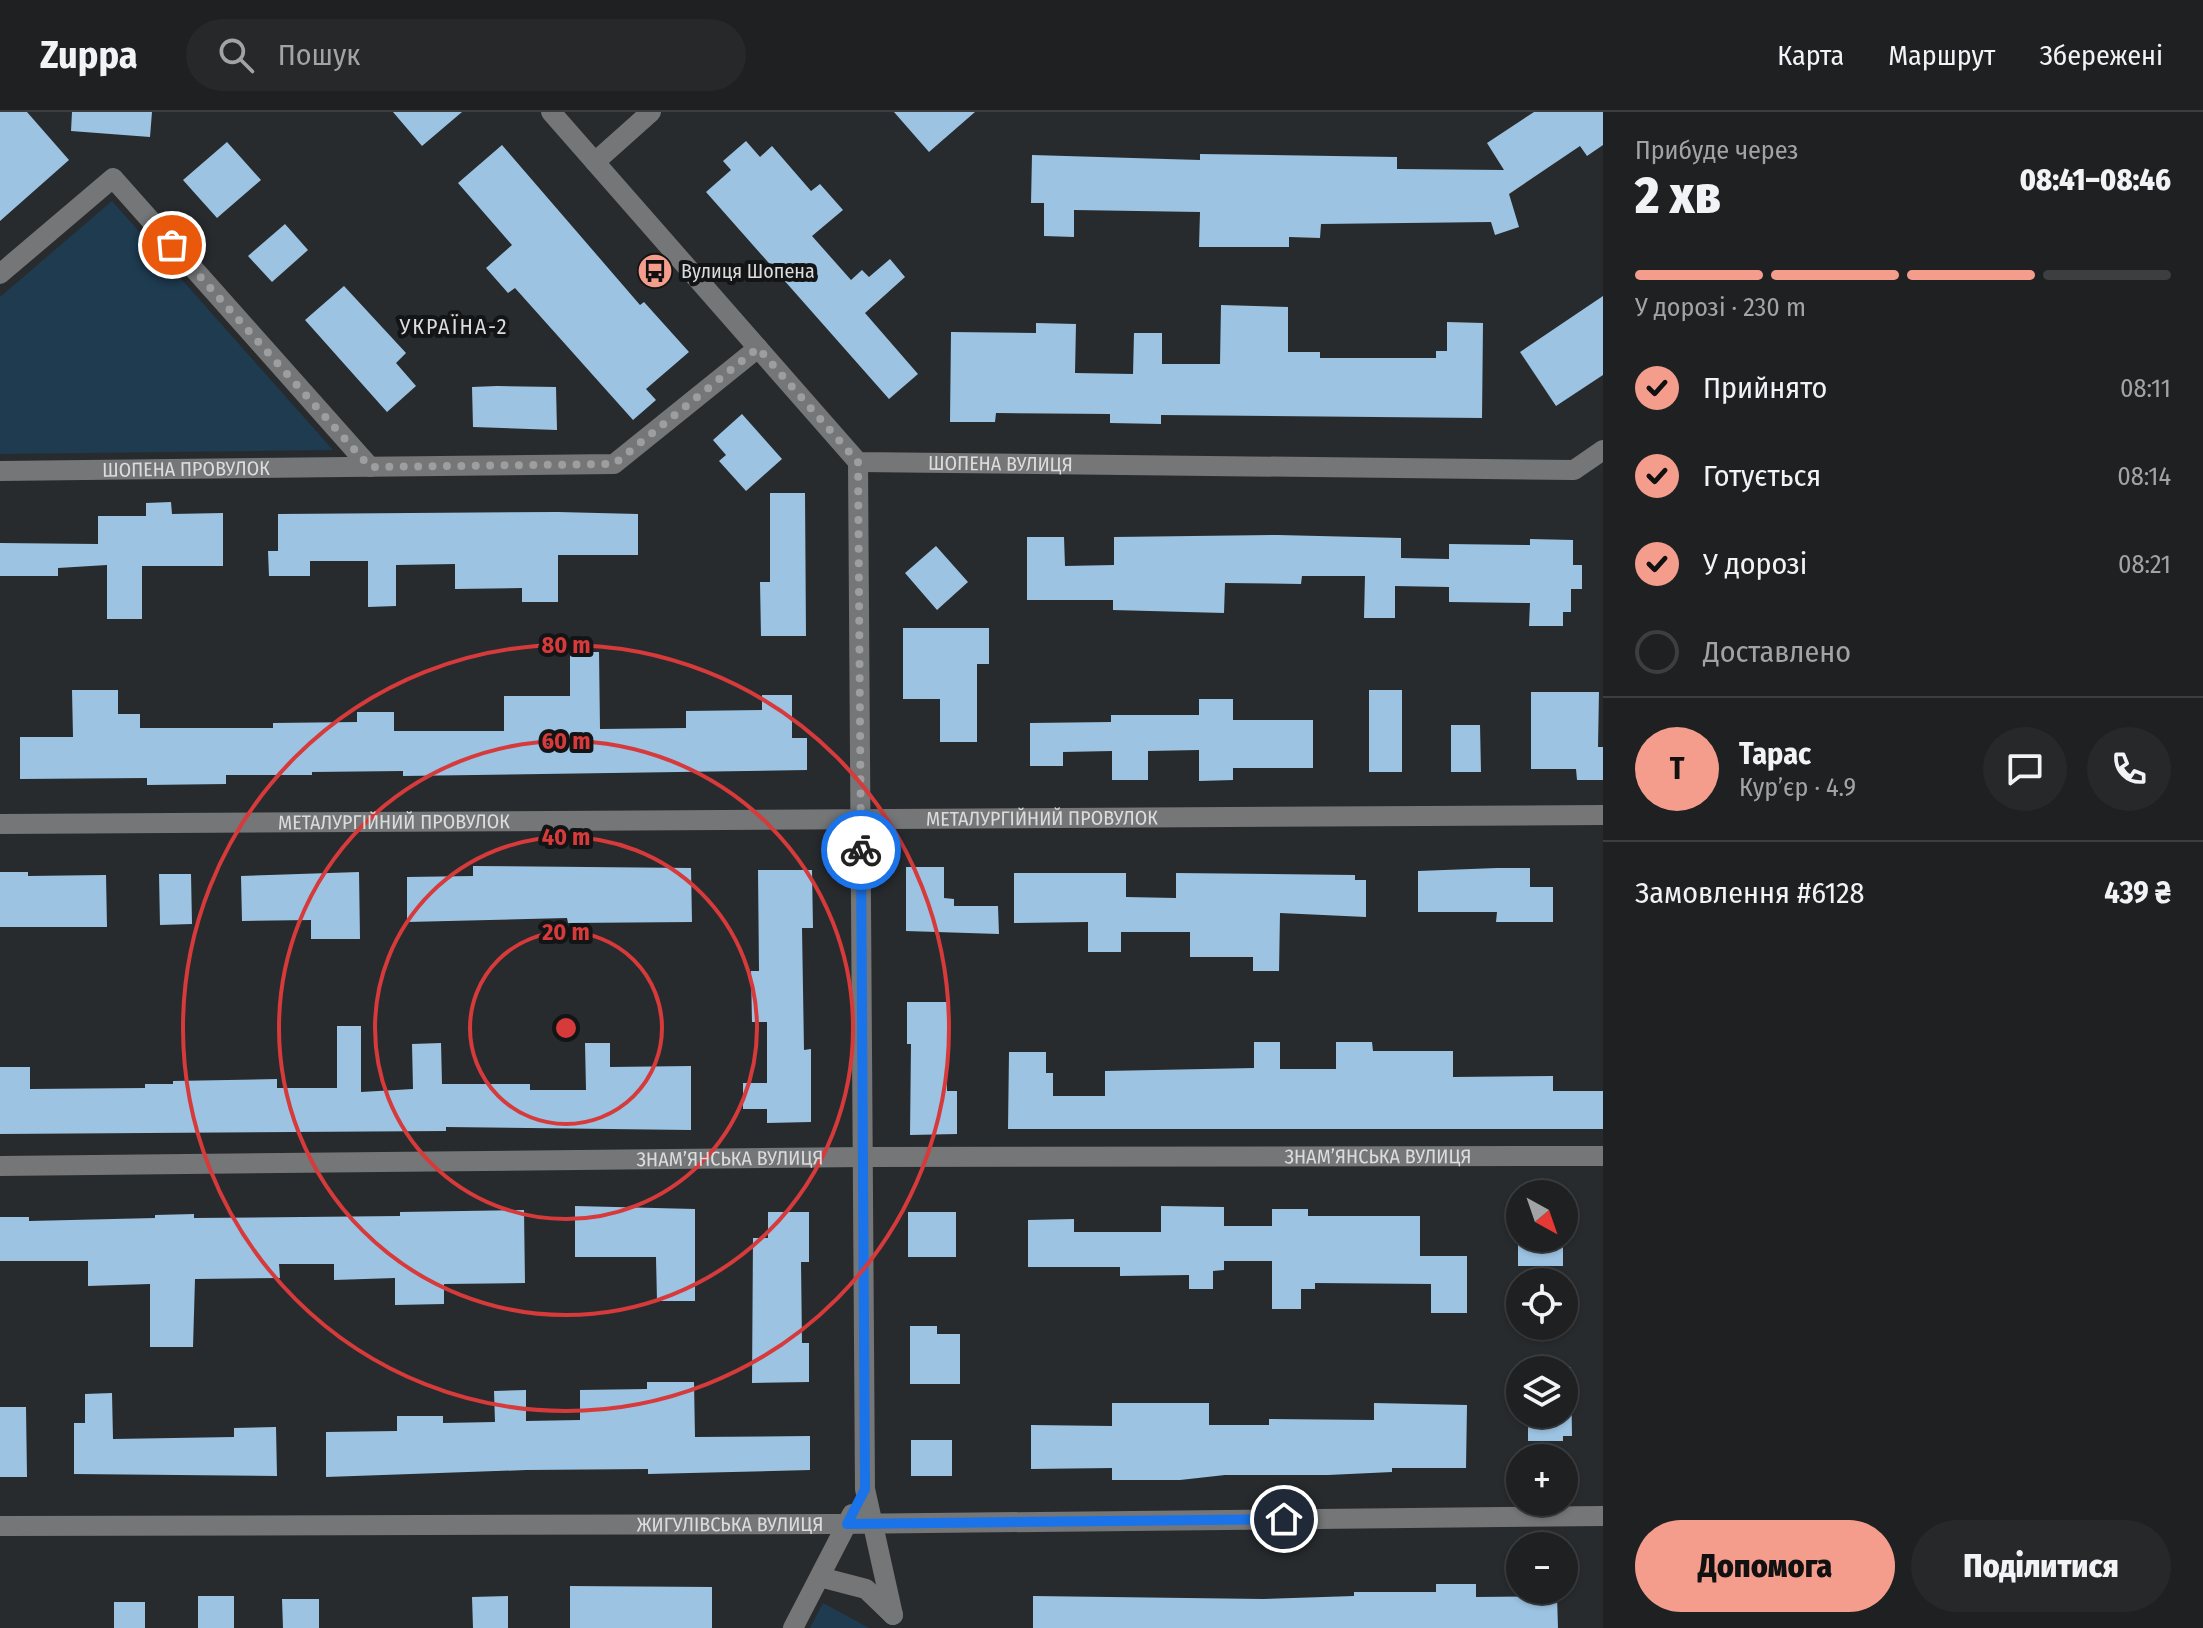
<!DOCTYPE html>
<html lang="uk">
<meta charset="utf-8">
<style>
body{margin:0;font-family:"Fira Sans Condensed",sans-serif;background:#26282a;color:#f1f3f6;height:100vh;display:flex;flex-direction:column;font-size:30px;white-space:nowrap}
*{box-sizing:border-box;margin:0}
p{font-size:26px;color:#a1a3a5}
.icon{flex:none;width:44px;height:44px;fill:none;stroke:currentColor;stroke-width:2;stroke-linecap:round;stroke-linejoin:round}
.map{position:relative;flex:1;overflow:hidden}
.details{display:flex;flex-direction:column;background:#1e2022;width:600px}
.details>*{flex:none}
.needle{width:52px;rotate:140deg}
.controls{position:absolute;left:1506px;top:1068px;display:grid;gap:16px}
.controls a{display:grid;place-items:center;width:72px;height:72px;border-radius:50%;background:#1e2022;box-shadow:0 2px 6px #0004,0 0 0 2px #3c3e40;font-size:40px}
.pin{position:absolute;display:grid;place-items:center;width:68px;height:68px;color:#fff;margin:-34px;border:4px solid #fff;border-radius:50%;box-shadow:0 2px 8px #0007}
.courier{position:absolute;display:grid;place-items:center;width:80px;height:80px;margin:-40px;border:6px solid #1a73e8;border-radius:50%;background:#fff;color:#222;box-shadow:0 2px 10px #0007}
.overview em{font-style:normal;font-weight:800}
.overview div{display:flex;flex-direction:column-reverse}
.overview{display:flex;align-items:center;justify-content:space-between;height:136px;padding:0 32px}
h1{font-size:52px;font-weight:800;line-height:60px}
.bar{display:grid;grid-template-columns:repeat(4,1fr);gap:12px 8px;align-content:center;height:96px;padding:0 32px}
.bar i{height:10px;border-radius:6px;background:#3c3e40}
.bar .on{background:#f49d8c}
.bar p{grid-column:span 4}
.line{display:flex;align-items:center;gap:20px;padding:0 32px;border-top:2px solid #3c3e40}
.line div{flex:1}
.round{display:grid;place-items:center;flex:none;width:84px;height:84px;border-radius:42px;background:#26282a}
ol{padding:0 32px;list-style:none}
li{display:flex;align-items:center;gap:24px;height:88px}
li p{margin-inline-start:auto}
li .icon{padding:8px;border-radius:50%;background:#f49d8c;color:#111;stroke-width:4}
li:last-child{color:#a1a3a5}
li i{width:44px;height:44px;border:4px solid #3c3e40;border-radius:50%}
.primary-button{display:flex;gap:16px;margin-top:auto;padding:16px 32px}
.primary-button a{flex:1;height:92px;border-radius:48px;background:#f49d8c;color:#111;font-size:32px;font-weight:800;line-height:92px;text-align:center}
.primary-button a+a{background:#26282a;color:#f1f3f6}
header{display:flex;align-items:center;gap:48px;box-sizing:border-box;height:112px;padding:0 40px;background:#1e2022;border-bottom:2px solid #3c3e40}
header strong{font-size:38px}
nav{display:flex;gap:44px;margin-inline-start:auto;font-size:28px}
.search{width:560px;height:72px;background:#26282a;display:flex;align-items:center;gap:20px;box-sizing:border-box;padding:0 28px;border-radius:44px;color:#a1a3a5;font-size:30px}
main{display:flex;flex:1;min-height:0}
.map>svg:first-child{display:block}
</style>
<header>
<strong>Zuppa</strong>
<div class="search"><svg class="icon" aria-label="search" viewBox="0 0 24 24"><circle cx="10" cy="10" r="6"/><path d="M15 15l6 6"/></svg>Пошук</div>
<nav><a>Карта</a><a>Маршрут</a><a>Збережені</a></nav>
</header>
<main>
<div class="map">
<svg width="1603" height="1516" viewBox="0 0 1603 1516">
<rect width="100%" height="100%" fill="#282b2e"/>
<path fill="#1e3b50" d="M112,89L333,338L0,342V185Z
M823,1491L869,1516H810Z"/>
<path fill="#9cc3e2" d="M0,0H27L69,48L0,109Z
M72,0H152L150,25L71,19Z
M393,0H462L422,34Z
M894,0H975L929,40Z
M1534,0H1603V33L1587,44L1580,34L1509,82L1519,115L1495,123L1491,110L1321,112L1320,126L1289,125V135H1199L1200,100L1074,98V125L1044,124V91H1031L1032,43L1200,48V42L1397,45V57L1504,58L1487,31Z
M746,29L760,45L772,34L811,79L820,72L843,98L812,124L851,168L862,158L869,165L890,147L905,165L865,201L918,262L889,287L706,80L731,58L723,49Z
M227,30L261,68L217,106L183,68Z
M502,33L640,193L644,190L689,240L646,277L656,288L633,308L515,176L508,181L486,156L512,133L458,71Z
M285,112L308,138L272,170L248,144Z
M344,174L406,241L396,251L416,274L387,300L305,208Z
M1603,184V263L1556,294L1520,240Z
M1221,193L1288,195V240H1320V246H1436V239H1447V210L1483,211L1482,306L1161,303V312L1110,311V302L996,301L995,310H950L951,220L1036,221V211L1076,212L1075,261L1133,262L1134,221H1162V252H1220Z
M497,274L556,275L557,318L473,315L472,275Z
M742,302L782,347L746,379L719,349L726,343L713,328Z
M770,381H805L806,524H761L760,470H770Z
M171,390L172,402L223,401V454H142V507H107V453L58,456V464H0V431L98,432V404H146V391Z
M558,400L638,402V443H558V490H522V476L455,477V452L396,453V494L368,495V449H310V464H269L268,439H278V402Z
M1278,423L1401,426V446L1449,447V432L1530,433V427L1573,428V453H1582V477H1571V500H1563V514H1529L1530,491L1449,490V475L1395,474V506H1364L1365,464H1302L1301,472L1225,471L1224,501L1113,498V488H1027V425H1064L1065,454L1114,453V425Z
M936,434L968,470L937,498L905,461Z
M903,516H989V552H977V630H940V587H903Z
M570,540H599L600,617L686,616V599L762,598V583H792V626H807V658L403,664V659L312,660V663H226V672L147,673V666L20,667V625H73L72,578H118V602H140V616H273V611L357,610V600H394V619H504V584H570Z
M1369,578H1402V660H1369Z
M1531,580H1599L1598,635H1603V668H1577L1576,657H1531Z
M1199,587H1233V608H1313V656H1233V668L1199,669V638L1148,639V668H1112V639L1063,640V654H1030V611L1111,610V603H1199Z
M1451,613H1480L1481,660H1451Z
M473,754L691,756L692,810L568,811L567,806L407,810V765L473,764Z
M906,755H944V786L954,787V794H998L999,822L906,819Z
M1497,756H1530V775H1553V810H1496L1497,800H1418V759Z
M758,758H812L813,816H802L804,938L811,937V1010L767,1011V997H743V971H767V910H752L751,859H759Z
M0,760H28V764L106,763L107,815H0Z
M359,760L360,827H311V808L242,809L241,764Z
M1014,761H1126V785L1176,786V761L1355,763V768H1366V805L1280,801L1279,859H1253V845H1190V820H1121V840H1088V810L1014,811Z
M159,762H191L192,812L160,813Z
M907,890H947V979H957V1022L910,1023L911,932H907Z
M337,914H361V980L413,977L412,932L441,931L442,972H530V978H586L585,931H610V955L691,954V1018L446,1015V1019L0,1022V955H30V977L145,976V972H173V969L277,967V976H337Z
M1254,930H1280V957H1336V930H1372L1373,939H1453V965L1553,964V979H1603V1017H1008L1009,940H1046V961H1053V984H1105V959L1254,956Z
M575,1094L695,1097V1189H657L656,1145H575Z
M1161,1094L1224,1095V1114H1272V1097H1308V1104H1420V1144H1467V1201H1431V1172L1315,1171V1177H1301V1197H1272V1149H1224V1158L1213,1159V1177H1189V1163L1120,1164V1155H1028V1108L1074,1107V1120H1161Z
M524,1098L525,1171L444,1172V1192L395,1193V1166L334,1168V1152H279L280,1166L195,1167L193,1235H150V1172L88,1174V1149H0V1105H29V1109L155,1106V1103L194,1102V1106L400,1104V1100Z
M768,1100H809V1150H801L802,1231H809V1270L752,1271L753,1126H768Z
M908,1100H956V1145H908Z
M1518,1126H1563V1154H1518Z
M910,1214H937V1222H960V1272H910Z
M1571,1255L1572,1324H1563V1329H1528V1302H1564V1258L1528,1256Z
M647,1270H694L695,1325L810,1324V1358L648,1362V1357L526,1358L326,1365V1320L397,1319V1304H443V1311L495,1310L494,1279L526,1278V1309L580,1308V1278L647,1277Z
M112,1281L113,1327L234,1325V1316L276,1315L277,1364L74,1362V1311H85V1282Z
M1112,1291H1209V1313H1269V1307L1374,1308V1291L1467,1293L1466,1356H1392V1360L1328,1363H1225L1180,1368H1112V1356L1031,1357V1313L1112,1314Z
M0,1295H26L27,1365H0Z
M911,1328H952V1364H911Z
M1436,1472H1476V1485L1557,1484L1558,1516H1033V1484L1263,1487L1354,1484V1480H1436Z
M570,1474L712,1475V1516H570Z
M198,1484H234V1516H198Z
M508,1484V1516H473L472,1485Z
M282,1487H319V1516H283Z
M114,1490H145V1516H114Z"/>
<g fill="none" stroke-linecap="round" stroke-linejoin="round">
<g stroke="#747677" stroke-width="20">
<path id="s1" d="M551,0L858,350L1574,358L1603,338"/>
<path d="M595,50L651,0"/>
<path d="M0,162L113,66L370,355"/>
<path d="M858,350L865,1377L893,1503"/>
<path id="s2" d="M0,359L614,352L758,236"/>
<path id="s3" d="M0,712L1603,703"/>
<path id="s4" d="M0,1054L864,1045L1603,1044"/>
<path id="s5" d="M0,1414L838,1412L1603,1404"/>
<path d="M820,1465L866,1477L893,1503"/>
<path d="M793,1516L852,1402"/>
</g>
</g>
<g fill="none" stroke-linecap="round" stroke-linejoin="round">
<path stroke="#9c9ea0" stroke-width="8" stroke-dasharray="0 14.4" d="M172,133L370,355L614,352L758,236L858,350L861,738"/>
<path stroke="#1a73e8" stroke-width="10" d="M861,738L865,1377L847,1412L1284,1407"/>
</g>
<g fill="none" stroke="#d63a3a" stroke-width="4">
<circle cx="566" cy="916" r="96"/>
<circle cx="566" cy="916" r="191"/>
<circle cx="566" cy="916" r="287"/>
<circle cx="566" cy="916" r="383"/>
</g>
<defs>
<symbol id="bus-disc" viewBox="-11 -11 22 22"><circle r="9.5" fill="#f49d8c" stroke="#121415"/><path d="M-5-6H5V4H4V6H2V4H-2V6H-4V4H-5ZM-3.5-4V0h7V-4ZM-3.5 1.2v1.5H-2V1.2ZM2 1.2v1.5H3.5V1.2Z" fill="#111"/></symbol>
</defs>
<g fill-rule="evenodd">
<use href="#bus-disc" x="635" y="139" width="40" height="40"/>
</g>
<g text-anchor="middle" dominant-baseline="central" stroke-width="8" stroke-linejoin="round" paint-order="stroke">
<g font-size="20" fill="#dadcde" stroke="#121415" text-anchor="start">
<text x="681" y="159">Вулиця Шопена</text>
</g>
<g font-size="20" fill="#dadcde" stroke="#121415">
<text stroke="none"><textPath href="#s1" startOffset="608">ШОПЕНА ВУЛИЦЯ</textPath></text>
<text stroke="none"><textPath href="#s2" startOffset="186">ШОПЕНА ПРОВУЛОК</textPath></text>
<text stroke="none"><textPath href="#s3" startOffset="1042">МЕТАЛУРГІЙНИЙ ПРОВУЛОК</textPath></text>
<text stroke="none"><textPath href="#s3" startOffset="394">МЕТАЛУРГІЙНИЙ ПРОВУЛОК</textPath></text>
<text stroke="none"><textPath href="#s4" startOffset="1378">ЗНАМ’ЯНСЬКА ВУЛИЦЯ</textPath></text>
<text stroke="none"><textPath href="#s4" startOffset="730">ЗНАМ’ЯНСЬКА ВУЛИЦЯ</textPath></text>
<text stroke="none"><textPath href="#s5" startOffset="730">ЖИГУЛІВСЬКА ВУЛИЦЯ</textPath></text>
</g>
<g font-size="22" letter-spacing="2" fill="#dadcde" stroke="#121415">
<text x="454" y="214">УКРАЇНА-2</text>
</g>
</g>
<circle cx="566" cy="916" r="12" fill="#d63a3a" stroke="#121415" stroke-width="4"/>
<g font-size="24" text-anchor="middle" font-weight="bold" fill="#d63a3a" stroke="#121415" stroke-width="8" stroke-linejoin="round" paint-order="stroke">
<text x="566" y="541">80 m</text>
<text x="566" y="637">60 m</text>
<text x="566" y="733">40 m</text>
<text x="566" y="828">20 m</text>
</g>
</svg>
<div class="controls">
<a><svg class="needle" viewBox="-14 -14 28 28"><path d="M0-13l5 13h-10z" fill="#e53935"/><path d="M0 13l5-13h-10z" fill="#a1a3a5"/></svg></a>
<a><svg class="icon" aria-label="locate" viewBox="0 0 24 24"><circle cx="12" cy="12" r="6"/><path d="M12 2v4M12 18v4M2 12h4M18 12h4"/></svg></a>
<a><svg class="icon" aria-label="layers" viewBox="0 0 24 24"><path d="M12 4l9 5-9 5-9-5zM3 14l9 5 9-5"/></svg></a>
<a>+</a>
<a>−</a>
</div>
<div class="pin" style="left:172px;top:133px;background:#ea580c"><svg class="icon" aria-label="bag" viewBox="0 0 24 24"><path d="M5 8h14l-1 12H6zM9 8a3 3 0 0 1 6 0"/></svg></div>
<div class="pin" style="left:1284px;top:1407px;background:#1f2937"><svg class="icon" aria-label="home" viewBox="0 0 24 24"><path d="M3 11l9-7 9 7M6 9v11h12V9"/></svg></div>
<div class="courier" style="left:861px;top:738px"><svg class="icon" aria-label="bike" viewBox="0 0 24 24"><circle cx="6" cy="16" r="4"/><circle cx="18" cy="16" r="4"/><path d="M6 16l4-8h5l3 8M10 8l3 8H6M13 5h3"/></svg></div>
</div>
<section class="details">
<div class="overview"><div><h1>2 хв</h1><p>Прибуде через</p></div><em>08:41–08:46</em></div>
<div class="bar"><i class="on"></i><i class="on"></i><i class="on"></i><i></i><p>У дорозі · 230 m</p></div>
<ol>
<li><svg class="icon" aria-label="check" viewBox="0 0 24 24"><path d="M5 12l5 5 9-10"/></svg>Прийнято<p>08:11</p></li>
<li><svg class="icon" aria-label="check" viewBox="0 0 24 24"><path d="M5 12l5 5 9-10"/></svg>Готується<p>08:14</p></li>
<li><svg class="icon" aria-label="check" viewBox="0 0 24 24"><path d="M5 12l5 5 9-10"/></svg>У дорозі<p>08:21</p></li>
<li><i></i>Доставлено</li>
</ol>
<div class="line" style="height:144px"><b class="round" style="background:#f49d8c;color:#111">Т</b><div><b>Тарас</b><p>Кур’єр · 4.9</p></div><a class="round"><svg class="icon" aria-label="chat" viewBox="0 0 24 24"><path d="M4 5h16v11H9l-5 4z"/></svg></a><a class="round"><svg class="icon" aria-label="phone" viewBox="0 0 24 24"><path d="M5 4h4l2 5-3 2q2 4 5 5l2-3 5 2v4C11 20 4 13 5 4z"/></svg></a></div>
<div class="line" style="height:104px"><div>Замовлення #6128</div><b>439 ₴</b></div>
<div class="primary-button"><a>Допомога</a><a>Поділитися</a></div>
</section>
</main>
